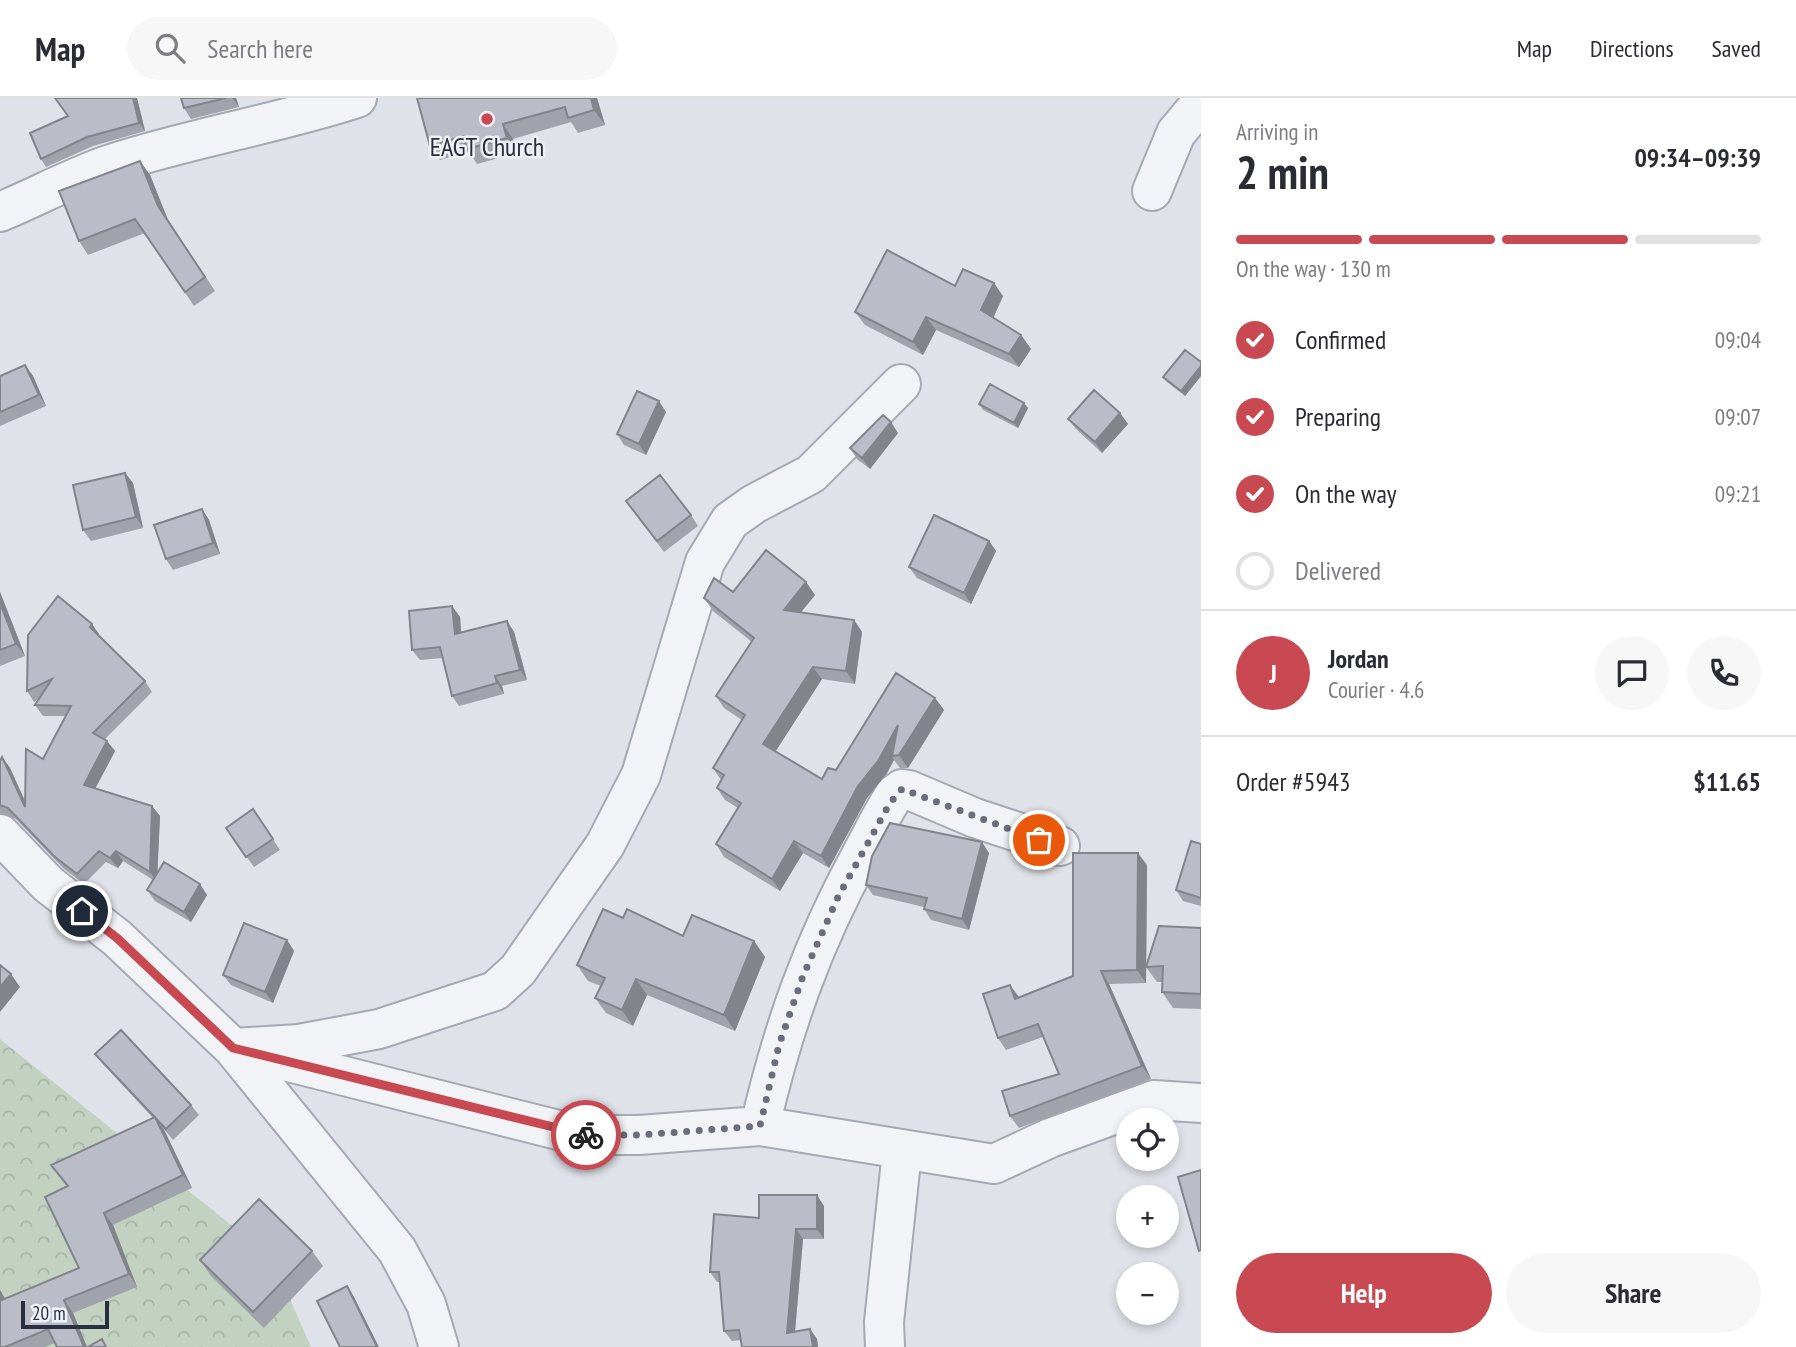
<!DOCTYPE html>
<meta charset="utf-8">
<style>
body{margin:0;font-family:"PT Sans Narrow",sans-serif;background:#f7f7f7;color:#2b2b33;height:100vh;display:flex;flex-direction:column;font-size:26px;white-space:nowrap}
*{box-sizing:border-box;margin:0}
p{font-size:23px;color:#7c7c81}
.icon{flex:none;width:38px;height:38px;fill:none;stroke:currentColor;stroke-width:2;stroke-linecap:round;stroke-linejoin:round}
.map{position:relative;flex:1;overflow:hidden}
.sheet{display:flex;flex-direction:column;background:#fff;width:595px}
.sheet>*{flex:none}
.tools{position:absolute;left:1116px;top:1010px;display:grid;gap:14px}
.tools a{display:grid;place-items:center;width:63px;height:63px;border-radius:50%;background:#fff;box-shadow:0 4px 10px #0003;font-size:35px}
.scale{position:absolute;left:21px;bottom:18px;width:88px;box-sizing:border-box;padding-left:7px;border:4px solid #292f3e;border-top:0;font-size:19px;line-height:24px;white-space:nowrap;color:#292f3e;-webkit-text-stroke:5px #eef1f5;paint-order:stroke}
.pin{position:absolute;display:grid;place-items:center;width:60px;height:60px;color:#fff;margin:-30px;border:4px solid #fff;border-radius:50%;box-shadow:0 2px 7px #0007}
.courier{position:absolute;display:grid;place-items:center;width:70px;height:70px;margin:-35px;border:5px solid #c84951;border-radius:50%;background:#fff;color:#222;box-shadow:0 2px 9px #0007}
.head em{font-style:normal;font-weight:700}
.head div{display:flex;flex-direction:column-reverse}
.head{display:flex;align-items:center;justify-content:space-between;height:119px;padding:0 35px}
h1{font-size:46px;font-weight:700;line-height:52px}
.bar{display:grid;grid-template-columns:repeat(4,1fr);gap:10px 7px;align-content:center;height:84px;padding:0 35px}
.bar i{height:9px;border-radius:5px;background:#e1e1e2}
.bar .current{background:#c84951}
.bar p{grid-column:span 4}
.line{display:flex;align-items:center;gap:18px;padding:0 35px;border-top:2px solid #e1e1e2}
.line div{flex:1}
.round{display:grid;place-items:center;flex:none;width:74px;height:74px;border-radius:37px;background:#f7f7f7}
ol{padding:0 35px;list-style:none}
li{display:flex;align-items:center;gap:21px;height:77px}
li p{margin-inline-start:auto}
li .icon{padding:7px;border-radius:50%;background:#c84951;color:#fff;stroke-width:4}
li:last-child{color:#7c7c81}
li i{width:38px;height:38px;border:4px solid #e1e1e2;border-radius:50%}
.primary-button{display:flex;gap:14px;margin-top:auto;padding:14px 35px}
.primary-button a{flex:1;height:80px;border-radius:42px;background:#c84951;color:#fff;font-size:28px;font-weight:700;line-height:80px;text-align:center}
.primary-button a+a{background:#f7f7f7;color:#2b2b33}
header{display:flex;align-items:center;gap:42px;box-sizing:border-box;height:98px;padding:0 35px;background:#fff;border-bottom:2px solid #e1e1e2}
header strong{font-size:33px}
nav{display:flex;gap:38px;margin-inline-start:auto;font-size:24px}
.search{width:490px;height:63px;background:#f7f7f7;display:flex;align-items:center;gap:18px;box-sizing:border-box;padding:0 24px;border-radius:38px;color:#7c7c81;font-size:26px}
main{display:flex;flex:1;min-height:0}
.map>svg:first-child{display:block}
</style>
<header>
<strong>Map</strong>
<div class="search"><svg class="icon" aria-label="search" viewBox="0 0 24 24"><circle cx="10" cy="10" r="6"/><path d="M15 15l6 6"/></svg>Search here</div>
<nav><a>Map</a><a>Directions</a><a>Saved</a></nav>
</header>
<main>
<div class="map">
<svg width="1201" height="1249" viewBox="0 0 1201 1249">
<defs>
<pattern id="forest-crowns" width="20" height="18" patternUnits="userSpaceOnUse" patternTransform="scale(1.75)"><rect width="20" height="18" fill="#c3d1c1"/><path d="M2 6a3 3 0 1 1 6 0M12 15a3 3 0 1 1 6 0" fill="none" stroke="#a8b4a7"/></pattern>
</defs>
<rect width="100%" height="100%" fill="#dfe2e8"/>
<path fill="url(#forest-crowns)" d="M0,941L272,1160L311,1249H0Z"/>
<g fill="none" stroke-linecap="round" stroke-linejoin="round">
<defs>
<path id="minor" d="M1152,93L1176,35L1201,5
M0,114C36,99 71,80 108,67C189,40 274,27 357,0
M0,736L48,786L117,840L233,950L397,1152L426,1206L439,1249
M233,950L299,946L379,931L495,893L518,872L605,747L641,677L705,464L730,423L754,406L811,376L901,286
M265,958L578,1037H639L760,1028L994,1066L1050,1040L1154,1002L1201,1005
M760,1028C783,929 812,847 861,757C872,737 882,715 895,696L902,691L909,692L975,720L1060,748
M885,1249L884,1224L902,1053"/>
</defs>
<use href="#minor" stroke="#a5a9b2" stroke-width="42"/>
<use href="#minor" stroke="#f2f3f6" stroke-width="38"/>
</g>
<path fill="#a0a3ab" d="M55,0H137L145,33L93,48L46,69L41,61L68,18Z
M181,0H236L239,9L191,21L184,10Z
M417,0H597L605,27L578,35L571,24L513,41L517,55L477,66L469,54L440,62L430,48Z
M140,63L150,77L168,122L215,193L194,208L145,135L88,157L79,143Z
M955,188L1003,198L993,220L1021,237L1031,251L1019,269L936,232L923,257L865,227L855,214Z
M1201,264V278L1185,298L1167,284L1163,279Z
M25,267L33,278L46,308L0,328V278Z
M979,306L1028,310L1018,330L983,312Z
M666,314L646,357L624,347L617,336Z
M1120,315L1128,326L1102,355L1076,331L1068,321Z
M898,335L870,371L857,361L850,350Z
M125,375L133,385L143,430L91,443L83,432Z
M626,403L691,417L698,428L664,454Z
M202,411L209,422L220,456L173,472L166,461Z
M989,443L996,453L971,506L917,480L909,469Z
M806,484L815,497L801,514L854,522L862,534L855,586L822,581L775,654L822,681L836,672L935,600L944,612L908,670H900L894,662L887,675L867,700L829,770L803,755L780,793L724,759L716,746L738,710L725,702L717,690L721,682L713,670L742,622L724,610L716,598L752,544L713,513L704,500L733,494Z
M0,494L25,558L0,568Z
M452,508L460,519L461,535L507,523L514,534L527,582L502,588L504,596L459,608L452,598L443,560L420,562L412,552Z
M99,536V537L145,583L152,594L105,641L115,653L95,690L152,708L160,718L157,775L207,797L191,824L155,803L147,792L153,782L123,763L118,770L106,764L84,786L63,770L16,721L0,715V663L2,659L10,670L25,703L43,661L66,618H43L35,607L39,601L34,604L27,593Z
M253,711L280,752L254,769L226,730Z
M1201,746V808L1183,803L1176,792Z
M989,755L969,832L931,822L924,811V809L873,797L866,787Z
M1147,767L1146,885L1109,886L1151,981L1019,1030L1010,1018L1059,976L1043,939L1006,952L998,940L1019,899L1073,878Z
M623,820L683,838L754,843L765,859L735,933L647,897L633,928L606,915L595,900L601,888L588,883L577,867Z
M1201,830V911L1173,910L1162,894V884H1157L1146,869Z
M287,842L294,853L273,905L231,887L223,877Z
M95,956L191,1007L199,1017L173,1042L164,1031L192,1090L113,1127L137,1189L73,1215L87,1249L55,1245L45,1249H0V1192L5,1201L79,1170L67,1088L51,1067L153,1020L103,966Z
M824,1108V1141H803L795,1233L810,1231L817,1241L818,1249H742L741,1242L732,1243L724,1233L720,1184H717L710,1174L759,1120Z
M312,1153L323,1168L264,1230L211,1178L200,1162Z"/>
<path fill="#82848b" d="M133,0H137L145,33L139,25Z
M232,0H236L239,9Z
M591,0H597L605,27L594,12Z
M503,26L513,41L517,55L507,40Z
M140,63L150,77L168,122L215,193L158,108Z
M994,185L1003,198L991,225L981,212Z
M926,219L936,232L923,257L913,244Z
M1021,237L1031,251L1019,269L1009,256Z
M25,267L33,278L46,308L39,297Z
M1201,268V278L1185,298L1181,293Z
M659,303L666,314L646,357L639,346Z
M1024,305L1028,310L1018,330L1014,325Z
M1120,315L1128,326L1102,355L1095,344Z
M891,324L898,335L870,371L862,360Z
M125,375L133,385L143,430L136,419Z
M202,411L209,422L220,456L213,445Z
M989,443L996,453L971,506L964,495Z
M806,484L815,497L793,524L784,512Z
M0,494L25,558L16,546L0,505Z
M452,508L460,519L462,547L455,536Z
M854,522L862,534L855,586L846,573Z
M507,523L514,534L527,582L520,572Z
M92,526L99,536L97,539L90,529Z
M813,569L822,581L772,659L763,646Z
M495,578L502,588L504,596L497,585Z
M935,600L944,612L908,670L899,657Z
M898,627L892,658L894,662L887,675L867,700L829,770L821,758L858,688Z
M107,643L115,653L92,697L84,687Z
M2,659L10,670L32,719L25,709Z
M152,708L160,718L157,784L150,774Z
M794,743L803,755L780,793L772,781Z
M982,744L989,755L969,832L962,821Z
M116,753L123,763L118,770L110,760Z
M1138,755L1147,767L1146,885L1137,872Z
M200,786L207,797L191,824L184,814Z
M287,842L294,853L273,905L265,894Z
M754,843L765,859L735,933L724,917Z
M1101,873L1109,886L1151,981L1142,968Z
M11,876L20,889L0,914V889Z
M636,881L647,897L633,928L622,912Z
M1010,887L1019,899L1015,901Z
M155,1019L164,1032L192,1090L183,1077Z
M817,1097L824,1108V1141L817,1131Z
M104,1115L113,1127L137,1189L129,1176Z
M796,1131L803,1141L794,1245L787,1235Z
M347,1188L354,1199L379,1249H377Z
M0,1192L4,1199L11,1215L2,1202L0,1197Z
M64,1202L73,1215L87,1249H84Z
M810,1231L817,1241L818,1249H813Z"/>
<path fill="#babdc7" stroke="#82848b" stroke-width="2" d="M55,0H133L139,25L87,39L41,61L30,35L68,18Z
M181,0H226L184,10Z
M417,0H591L594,12L568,20L565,9L503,26L507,40L467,51L463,38L430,48Z
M140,63L158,108L205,179L185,194L135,121L79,143L59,93Z
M887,152L955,188L963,171L994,185L981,212L1021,237L1009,256L926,219L913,244L855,214Z
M1185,252L1201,264V268L1181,293L1163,279Z
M25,267L39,297L0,314V278Z
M990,286L1024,305L1014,325L979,306Z
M1094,292L1120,315L1095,344L1068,321Z
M637,293L659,303L639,346L617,336Z
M883,317L891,324L862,360L850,350Z
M125,375L136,419L83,432L73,387Z
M660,377L691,417L657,443L626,403Z
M202,411L213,445L166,461L154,427Z
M934,417L989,443L964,495L909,469Z
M766,452L806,484L784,512L854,522L846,573L813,569L763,646L822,681L828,670L836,672L896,575L935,600L899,657L892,658L898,627L878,663L858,688L821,758L794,743L772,781L716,746L741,705L717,690L724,677L713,670L745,617L716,598L754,540L704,500L714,480L733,494Z
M58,498L92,526L90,529L145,583L93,635L107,643L84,687L152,708L150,774L116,753L110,760L99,753L77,776L55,759L8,710L0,707V663L2,659L25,709L26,651L43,661L71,608L35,607L52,581L27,593L28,537Z
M0,505L16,546L0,552Z
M452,508L455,536L507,523L520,572L495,578L497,585L452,598L440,549L412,552L409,513Z
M253,711L273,741L246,759L226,730Z
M890,725L982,744L962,821L924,811L927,800L866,787L872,758Z
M1191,743L1201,746V800L1176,792Z
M1073,755H1138L1137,872L1101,873L1142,968L1010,1018L1002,993L1059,976L1038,926L998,940L983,896L1010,887L1015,901L1073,878Z
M164,764L200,786L184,814L147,792Z
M603,811L623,820L627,811L683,838L692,817L754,843L724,917L636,881L622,912L595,900L605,880L577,867Z
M244,825L287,842L265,894L223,877Z
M1159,828L1201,830V896L1162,894L1163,868L1146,869Z
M0,867L11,876L0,889Z
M121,932L191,1007L166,1031L95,956Z
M155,1019L183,1077L104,1115L129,1176L64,1202L84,1249H57L48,1231L5,1249H0V1197L2,1202L79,1170L45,1099L68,1088L51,1067Z
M1201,1072V1152L1199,1153L1178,1079Z
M759,1097H817V1131H796L787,1235L810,1231L813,1249H742L739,1232L724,1233L719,1174H710L714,1116L759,1120Z
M259,1101L312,1153L253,1214L200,1162Z
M347,1188L377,1249H340L317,1203Z
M102,1241L106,1249H88Z"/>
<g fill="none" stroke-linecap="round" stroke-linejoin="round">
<path stroke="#696e7a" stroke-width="7" stroke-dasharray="0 12.6" d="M586,1037H639L760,1028L779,947L803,878L838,799L890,705L902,691L1039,742"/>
<path stroke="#c84951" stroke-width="9" d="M82,813L117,840L233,950L586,1037"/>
</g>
<circle fill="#c84951" stroke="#eef1f5" stroke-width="2.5" cx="487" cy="21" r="7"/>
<g text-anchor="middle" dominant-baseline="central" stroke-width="5" stroke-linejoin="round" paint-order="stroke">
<g font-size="26" fill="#292f3e" stroke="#eef1f5">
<text x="487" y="48">EAGT Church</text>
</g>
</g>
</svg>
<div class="tools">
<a><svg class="icon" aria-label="locate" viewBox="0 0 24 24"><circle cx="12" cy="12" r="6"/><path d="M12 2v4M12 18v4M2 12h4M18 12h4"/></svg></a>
<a>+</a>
<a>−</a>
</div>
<div class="scale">20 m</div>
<div class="pin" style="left:1039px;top:742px;background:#ea580c"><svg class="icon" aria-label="bag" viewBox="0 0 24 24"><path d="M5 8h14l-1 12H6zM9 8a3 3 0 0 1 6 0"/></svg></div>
<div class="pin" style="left:82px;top:813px;background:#1f2937"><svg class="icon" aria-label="home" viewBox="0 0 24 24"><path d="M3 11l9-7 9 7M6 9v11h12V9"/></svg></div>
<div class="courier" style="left:586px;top:1037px"><svg class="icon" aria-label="bike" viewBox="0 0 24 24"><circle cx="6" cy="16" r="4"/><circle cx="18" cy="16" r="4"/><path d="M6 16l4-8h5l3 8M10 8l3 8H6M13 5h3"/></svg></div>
</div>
<section class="sheet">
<div class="head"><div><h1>2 min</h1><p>Arriving in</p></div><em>09:34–09:39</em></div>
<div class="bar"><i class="current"></i><i class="current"></i><i class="current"></i><i></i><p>On the way · 130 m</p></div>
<ol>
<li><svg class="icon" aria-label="check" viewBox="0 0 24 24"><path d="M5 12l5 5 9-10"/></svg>Confirmed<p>09:04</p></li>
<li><svg class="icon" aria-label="check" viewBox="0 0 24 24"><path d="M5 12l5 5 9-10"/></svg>Preparing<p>09:07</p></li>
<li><svg class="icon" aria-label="check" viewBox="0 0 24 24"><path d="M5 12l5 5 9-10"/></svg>On the way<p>09:21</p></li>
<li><i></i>Delivered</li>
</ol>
<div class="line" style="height:126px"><b class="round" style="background:#c84951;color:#fff">J</b><div><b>Jordan</b><p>Courier · 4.6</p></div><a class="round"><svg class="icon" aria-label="chat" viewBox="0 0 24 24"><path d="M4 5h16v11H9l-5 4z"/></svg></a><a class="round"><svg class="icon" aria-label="phone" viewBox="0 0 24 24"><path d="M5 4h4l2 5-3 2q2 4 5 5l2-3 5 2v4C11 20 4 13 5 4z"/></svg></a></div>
<div class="line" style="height:91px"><div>Order #5943</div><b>$11.65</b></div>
<div class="primary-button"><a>Help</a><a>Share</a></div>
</section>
</main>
